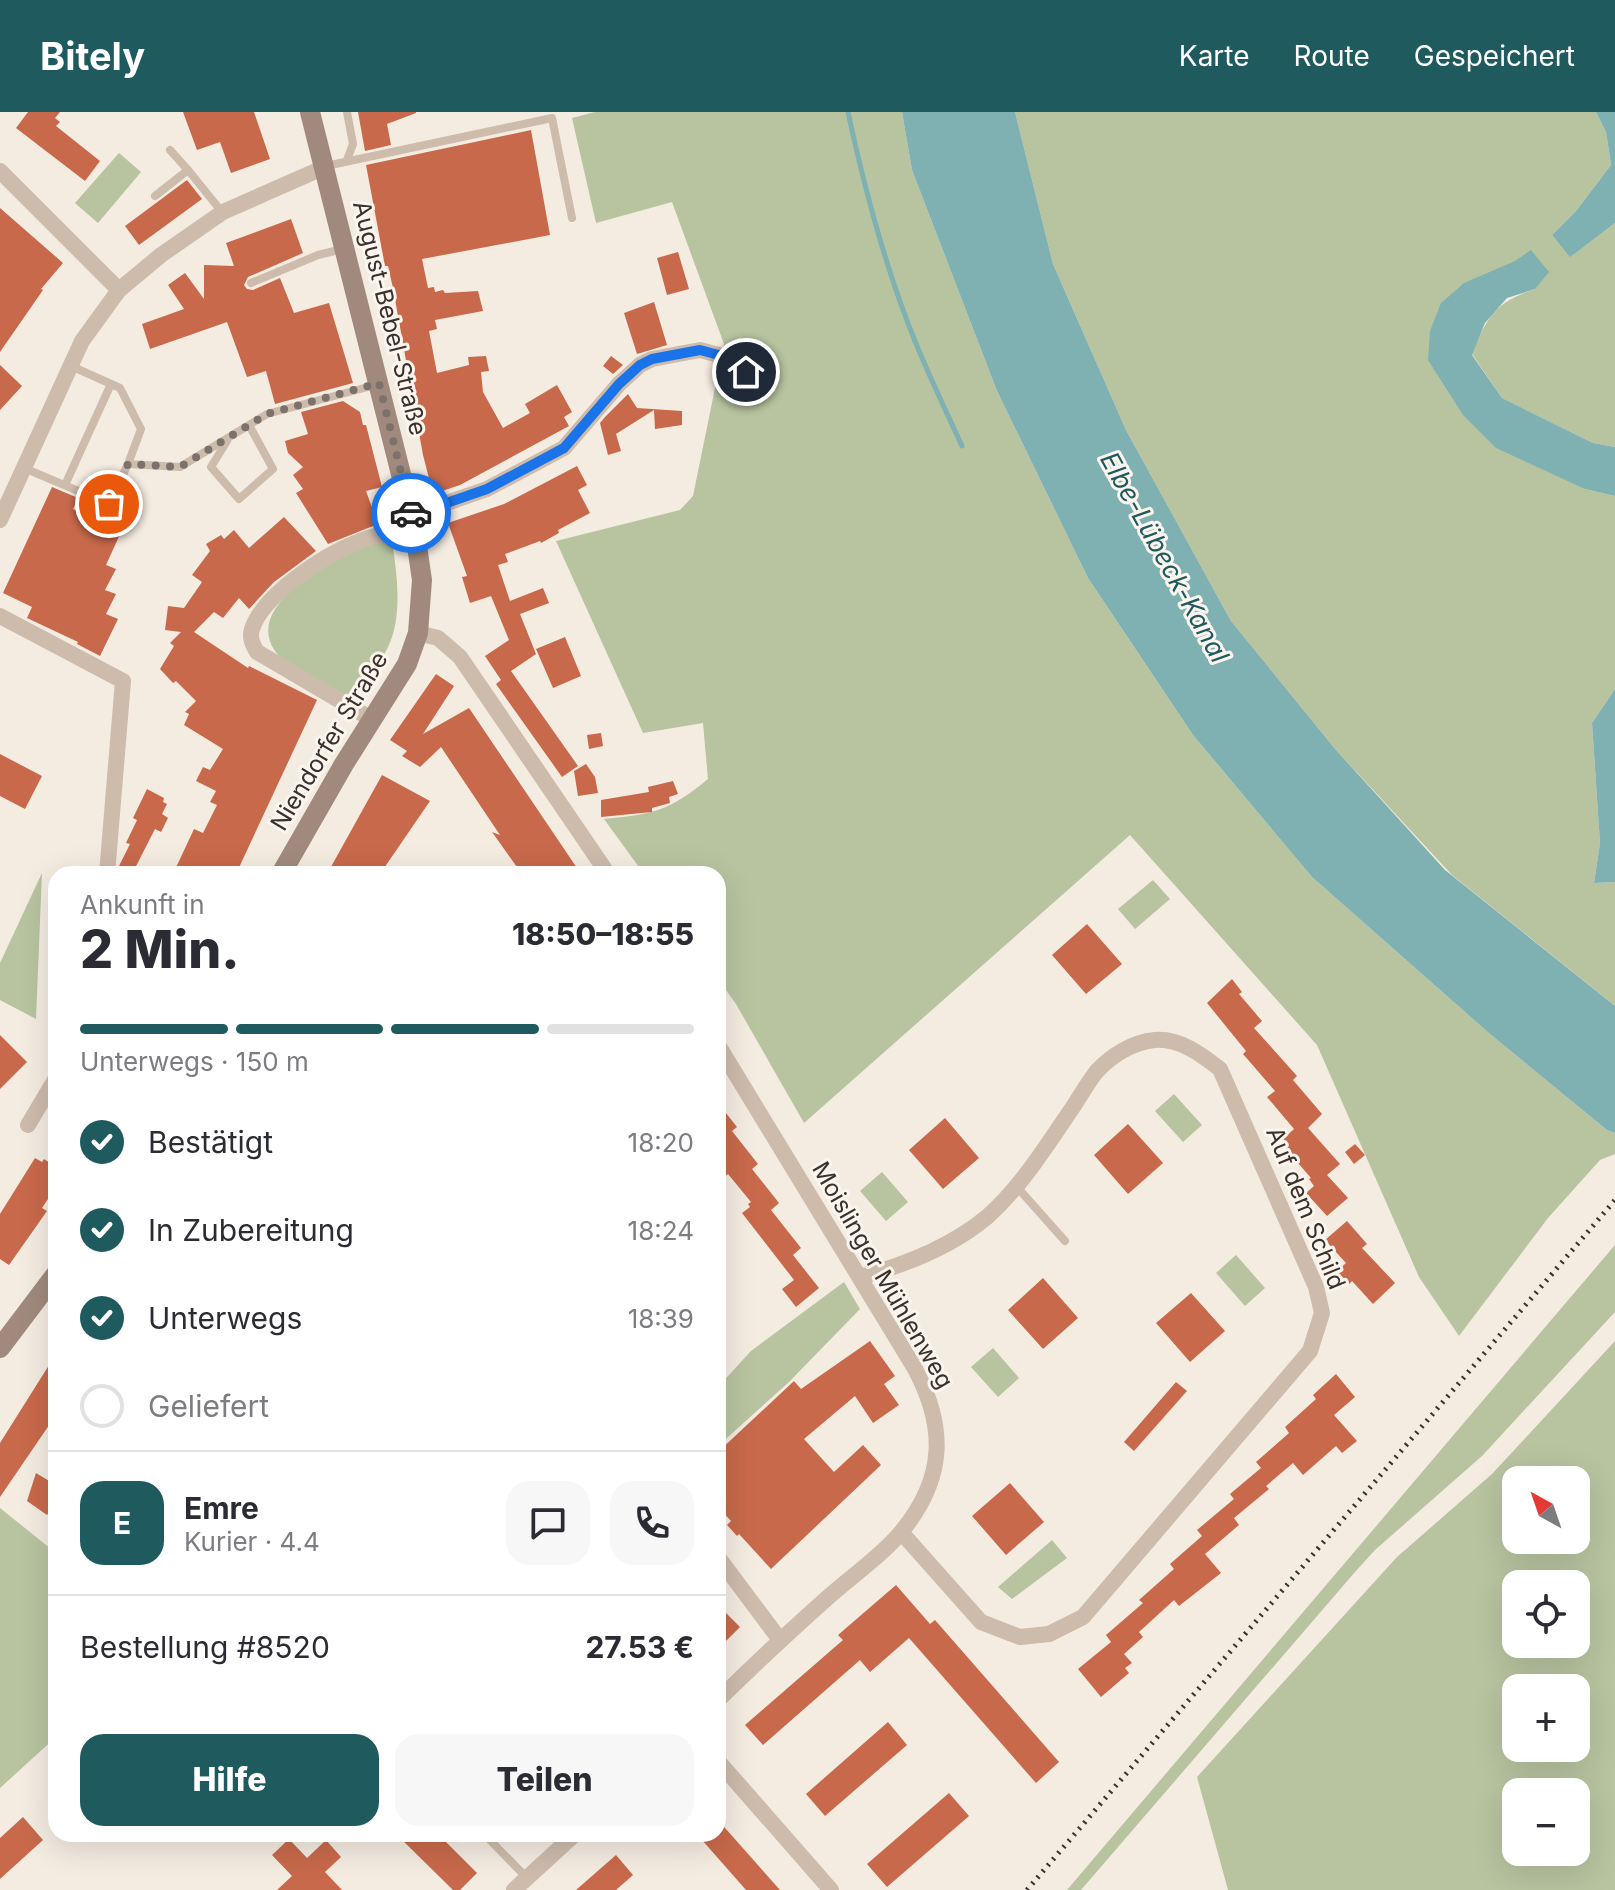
<!DOCTYPE html>
<html lang="de">
<meta charset="utf-8">
<style>
body{margin:0;font-family:Inter,sans-serif;background:#f7f7f7;color:#2b2b33;height:100vh;display:flex;flex-direction:column;font-size:30px;white-space:nowrap}
*{box-sizing:border-box;margin:0}
p{font-size:26px;color:#7c7c81}
.icon{flex:none;width:44px;height:44px;fill:none;stroke:currentColor;stroke-width:2;stroke-linecap:round;stroke-linejoin:round}
.map{position:relative;flex:1;overflow:hidden}
.sheet{position:absolute;left:48px;top:754px;width:678px;height:976px;display:flex;flex-direction:column;background:#fff;border-radius:24px;box-shadow:0 8px 32px #0002}
.sheet>*{flex:none}
.needle{width:52px;rotate:320deg}
.tools{position:absolute;left:1502px;top:1354px;display:grid;gap:16px}
.tools a{display:grid;place-items:center;width:88px;height:88px;border-radius:16px;background:#fff;box-shadow:0 8px 32px #0002;font-size:40px}
.pin{position:absolute;display:grid;place-items:center;width:68px;height:68px;color:#fff;margin:-34px;border:4px solid #fff;border-radius:50%;box-shadow:0 2px 8px #0007}
.courier{position:absolute;display:grid;place-items:center;width:80px;height:80px;margin:-40px;border:6px solid #1a73e8;border-radius:50%;background:#fff;color:#222;box-shadow:0 2px 10px #0007}
.headline em{font-style:normal;font-weight:800}
.headline div{display:flex;flex-direction:column-reverse}
.headline{display:flex;align-items:center;justify-content:space-between;height:136px;padding:0 32px}
h1{font-size:52px;font-weight:800;line-height:60px}
.bar{display:grid;grid-template-columns:repeat(4,1fr);gap:12px 8px;align-content:center;height:96px;padding:0 32px}
.bar i{height:10px;border-radius:6px;background:#e1e1e2}
.bar .current{background:#1f5a5e}
.bar p{grid-column:span 4}
.line{display:flex;align-items:center;gap:20px;padding:0 32px;border-top:2px solid #e1e1e2}
.line div{flex:1}
.round{display:grid;place-items:center;flex:none;width:84px;height:84px;border-radius:24px;background:#f7f7f7}
ol{padding:0 32px;list-style:none}
li{display:flex;align-items:center;gap:24px;height:88px}
li p{margin-inline-start:auto}
li .icon{padding:8px;border-radius:50%;background:#1f5a5e;color:#fff;stroke-width:4}
li:last-child{color:#7c7c81}
li i{width:44px;height:44px;border:4px solid #e1e1e2;border-radius:50%}
.primary-button{display:flex;gap:16px;margin-top:auto;padding:16px 32px}
.primary-button a{flex:1;height:92px;border-radius:24px;background:#1f5a5e;color:#fff;font-size:32px;font-weight:800;line-height:92px;text-align:center}
.primary-button a+a{background:#f7f7f7;color:#2b2b33}
header{display:flex;align-items:center;gap:48px;box-sizing:border-box;height:112px;padding:0 40px;background:#1f5a5e;color:#fff}
header strong{font-size:38px}
nav{display:flex;gap:44px;margin-inline-start:auto;font-size:28px}
.map>svg:first-child{display:block}
</style>
<header>
<strong>Bitely</strong>
<nav><a>Karte</a><a>Route</a><a>Gespeichert</a></nav>
</header>
<div class="map">
<svg width="1615" height="1778" viewBox="0 0 1615 1778">
<rect width="100%" height="100%" fill="#f4ebe1"/>
<path fill="#b8c4a0" fill-rule="evenodd" d="M595,0H902L912,58L997,279L1088,466L1193,623L1312,765L1490,922L1607,1018L1615,1021V1042L1600,1048L1548,1106L1459,1224L1419,1165L1317,933L1130,723L804,1011L736,892L718,867V762H644L604,707C654,702 669,699 708,667L703,611L643,621L556,429L680,398L693,384L724,232L672,90L596,111L572,6Z
M1015,0H1596L1606,20L1611,53L1576,99L1552,123L1570,144L1615,111V335L1593,331L1502,286L1472,242C1488,204 1494,191 1535,177L1531,139L1430,219L1585,377L1615,384V577L1592,611L1600,731L1594,771L1615,770V894L1452,763L1336,638L1231,509L1126,318L1053,152Z
M119,41L141,60L98,111L75,91Z
M392,429C397,462 403,504 388,535C379,554 364,571 352,587C328,575 291,563 275,539C248,500 308,464 335,449C343,444 353,437 362,434C371,431 382,430 392,429Z
M42,761L36,907L0,888V851Z
M1153,768L1170,787L1135,817L1118,797Z
M1174,982L1202,1013L1183,1030L1155,999Z
M882,1060L908,1090L886,1109L860,1079Z
M1615,1133V1200L1482,1344L1375,1438L1355,1460L1081,1778H1067Z
M1236,1143L1265,1176L1245,1194L1216,1161Z
M844,1170L860,1197L789,1270L718,1334V1275L751,1239Z
M1615,1229V1778H1228L1197,1665L1397,1445L1492,1362ZM1516,1368H1576V1428H1516ZM1516,1472H1576V1532H1516ZM1516,1576H1576V1636H1516ZM1516,1680H1576V1740H1516Z
M993,1236L1019,1266L998,1285L971,1255Z
M0,1396L56,1441V1625L0,1676Z
M1052,1428L1067,1446L1012,1487L998,1475Z"/>
<path fill="#7fb0b2" d="M902,0H1015L1053,152L1126,318L1231,509L1336,638L1445,758L1615,894V1021L1607,1018L1490,922L1312,765L1193,623L1088,466L997,279L912,58Z
M1596,0H1615V111L1570,145L1552,123L1576,99L1611,53L1606,20Z
M1531,138L1549,160L1535,177L1507,186L1485,211L1472,243L1502,286L1593,331L1615,335V384L1585,377L1496,336L1463,303L1428,248L1430,219L1441,191L1464,171L1515,149Z
M1615,577V770L1594,771L1600,731L1592,611Z"/>
<g fill="none" stroke-linecap="round" stroke-linejoin="round">
<path stroke="#7fb0b2" stroke-width="5" d="M848,0C865,79 886,159 917,234C931,268 947,301 962,334"/>
</g>
<path fill="#c8694b" d="M28,0H60L55,6L60,10L56,14L100,49L85,69L16,16Z
M183,0H254L270,47L231,61L220,30L197,38Z
M358,0H416V1L387,12L391,33L365,39Z
M531,18L550,123L422,147L428,176L434,175L435,180L443,178L445,181L478,179L483,199L435,208L437,217L429,219L437,261L469,253L468,245L486,244L489,259L481,260L483,280L503,316L530,301L525,292L557,273L572,300L564,305L569,314L460,373L433,382L423,343L393,176L388,154H385L366,53Z
M187,68L202,87L139,133L125,114Z
M0,96L63,151L41,177L43,178L0,240Z
M291,107L303,141L248,165L244,173L247,177L253,178L280,166L294,201L329,191L353,271L275,292L266,259L247,265L227,210L150,237L142,212L184,197L168,173L185,161L204,187V153L234,154L226,131Z
M678,140L689,177L667,183L657,146Z
M654,190L667,233L637,242L624,201Z
M611,244L623,253L613,262L603,254Z
M0,253L22,274L0,298Z
M628,282L637,296L682,299V313L655,317L654,298L616,322L621,339L608,343L600,311L605,305L609,312L605,305Z
M343,289L360,300L363,313H366L382,375L366,379L378,412L328,432L296,381L303,377L293,363L303,355L288,341L285,329L308,322L301,300Z
M577,354L587,373L578,378L590,401L558,418L559,421L541,431L540,429L505,442L508,450L498,453L510,489L543,476L549,491L520,502L536,542L511,559L578,654L562,665L496,572L501,568L485,544L509,528L491,484L470,491L462,465L467,464L448,411L504,392Z
M52,375L78,386L73,397L121,420L106,453L116,457L105,478L116,482L106,502L118,507L100,544L77,532L78,530L27,506L32,495L3,481Z
M284,405L316,439L274,470L249,497L239,486L223,506L214,500L194,520L248,556L249,554L317,588L236,762H173L194,717L203,721L217,693L210,690L216,679L196,669L203,655L210,658L223,637L184,613L189,602L185,600L196,589L176,569L173,571L160,557L174,534L170,531L181,520L165,518L168,494L184,496L202,470L192,463L210,439L206,432L221,423L224,427L234,418L249,436Z
M565,525L581,564L553,576L536,537Z
M436,562L454,574L423,622L469,596L581,762H536L531,756L522,762L492,720L500,723L441,635L420,655L402,644L407,639L390,628Z
M601,621L603,634L589,637L587,623Z
M0,642L42,664L25,697L0,684Z
M586,652L595,665L598,681L578,684L574,659Z
M382,663L430,689L380,762H327Z
M673,669L678,682L669,685L670,691L652,696V700L601,705V688L649,680L648,675Z
M147,677L164,686L163,690L167,692L162,702L168,706L161,720L155,717L132,762L119,754L130,732L126,731L137,708L133,706Z
M1087,812L1122,852L1086,882L1052,843Z
M1232,867L1242,880L1239,882L1262,909L1254,916L1297,964L1293,968L1322,1002L1308,1016L1340,1052L1327,1063L1348,1086L1327,1104L1306,1081L1314,1074L1309,1067L1311,1066L1285,1036L1289,1032L1283,1027L1294,1017L1267,985L1275,979L1243,942L1246,939L1207,891Z
M0,923L27,950L0,977Z
M718,991L737,1015L732,1019L758,1052L752,1057L779,1091L771,1098L801,1136L793,1143L819,1176L796,1195L782,1177L794,1168L742,1101L750,1095L748,1092L751,1090L728,1062L718,1070Z
M945,1006L979,1046L943,1077L909,1038Z
M1128,1012L1163,1051L1128,1082L1094,1043Z
M1355,1032L1365,1043L1354,1052L1345,1040Z
M35,1046L42,1050L44,1047L56,1055V1075L42,1096L47,1099L9,1153L0,1147V1102Z
M1347,1109L1367,1132L1362,1136L1395,1171L1373,1192L1352,1169L1349,1172L1337,1159L1346,1151L1325,1128Z
M1043,1166L1078,1206L1043,1237L1008,1198Z
M1191,1181L1225,1219L1190,1250L1156,1211Z
M870,1229L895,1264L884,1272L899,1293L873,1311L855,1284L804,1327L834,1360L863,1333L881,1353L771,1457L739,1422L737,1424L727,1413L731,1409L718,1395V1340L794,1269L801,1277Z
M56,1242V1303L0,1385V1331Z
M1336,1262L1355,1285L1334,1303L1357,1329L1342,1341L1336,1334L1303,1363L1293,1351L1266,1374L1269,1377L1234,1406L1239,1413L1205,1442L1221,1461L1179,1494L1174,1488L1139,1520L1143,1525L1124,1542L1132,1551L1125,1556L1129,1561L1101,1585L1078,1557L1111,1530L1106,1523L1143,1491L1139,1488L1174,1457L1170,1452L1202,1424L1197,1418L1234,1387L1230,1382L1261,1356L1256,1350L1289,1321L1285,1315L1316,1287L1313,1283Z
M1176,1270L1187,1279L1134,1339L1124,1330Z
M36,1361L56,1373V1390L47,1403L27,1389Z
M1010,1371L1044,1410L1006,1443L972,1404Z
M896,1473L930,1512L935,1508L1059,1650L1036,1671L909,1526L870,1560L860,1548L763,1633L745,1613L843,1528L838,1523Z
M718,1493L740,1515L718,1537Z
M888,1610L907,1633L825,1704L806,1682Z
M949,1681L969,1704L887,1775L867,1752Z
M23,1705L43,1728L0,1767V1726Z
M718,1708L757,1752L780,1778H746L702,1728L709,1722H718Z
M396,1722H438L477,1761L460,1778H453Z
M289,1727L307,1746L326,1728L341,1745L325,1760L342,1778H277L292,1764L272,1743Z
M616,1743L633,1763L616,1778H576Z"/>
<g fill="none" stroke-linecap="round" stroke-linejoin="round">
<path stroke="#cdbbac" stroke-width="8" d="M170,38L188,58
M347,48L353,32L347,0
M326,54L552,6L572,106
M155,84L188,58L222,100
M251,171L318,143L343,137
M71,254L120,276L141,317L128,352
M227,329L211,355L239,387L273,357L249,313
M24,356L109,392L128,352L180,355L267,302L379,272
M65,373L111,272
M1017,1075L1065,1129
M484,1722L527,1766"/>
<path stroke="#cdbbac" stroke-width="16" d="M0,59L119,178
M412,403L487,377L564,336L619,272L640,253L652,247L700,238L730,246L746,260
M0,408L82,229L119,178L161,143L223,100L325,55
M0,504L123,569L107,762
M418,521L438,526L460,545L608,762
M373,608L257,540C253,533 249,526 252,517C263,483 323,444 355,431C373,423 395,419 414,414
M718,933L914,1255C946,1314 946,1365 902,1419C884,1442 848,1467 825,1488C789,1520 753,1554 718,1588
M28,1013L56,966
M860,1165C905,1153 951,1135 987,1105C1022,1074 1047,1033 1073,995C1081,983 1088,970 1097,959C1112,943 1133,930 1155,928C1180,926 1202,943 1220,957L1316,1175L1322,1201L1310,1239L1083,1505L1049,1522L1020,1525L981,1510L901,1420
M718,1445L780,1528
M718,1649L831,1778
M514,1778L575,1722"/>
<path stroke="#a18a7d" stroke-width="20" d="M281,762L344,652L407,552L418,521L422,468L414,414L310,0
M0,1236L56,1162"/>
<path stroke="#3b302b" stroke-width="5" stroke-dasharray="2 6" stroke-linecap="butt" d="M1027,1778L1615,1088"/>
</g>
<g fill="none" stroke-linecap="round" stroke-linejoin="round">
<path stroke="#7c716b" stroke-width="8" stroke-dasharray="0 14.4" d="M109,392L128,352L180,355L267,302L379,271L411,401"/>
<path stroke="#1a73e8" stroke-width="10" d="M411,401L412,403L487,377L564,336L619,272L640,253L652,247L700,238L730,246L746,260"/>
</g>
<g text-anchor="middle" dominant-baseline="central" stroke-width="6" stroke-linejoin="round" paint-order="stroke">
<g font-size="24" fill="#3b302b" stroke="#fbf5ee">
<text transform="translate(390 206) rotate(76)">August-Bebel-Straße</text>
<text transform="translate(329 629) rotate(-59)">Niendorfer Straße</text>
<text transform="translate(1306 1096) rotate(68)">Auf dem Schild</text>
<text transform="translate(883 1163) rotate(60)">Moislinger Mühlenweg</text>
</g>
<g font-size="26" font-style="italic" fill="#1f5a5e" stroke="#fbf5ee">
<text transform="translate(1165 445) rotate(61)">Elbe-Lübeck-Kanal</text>
</g>
</g>
</svg>
<div class="tools">
<a><svg class="needle" viewBox="-14 -14 28 28"><path d="M0-13l5 13h-10z" fill="#e53935"/><path d="M0 13l5-13h-10z" fill="#7c7c81"/></svg></a>
<a><svg class="icon" aria-label="locate" viewBox="0 0 24 24"><circle cx="12" cy="12" r="6"/><path d="M12 2v4M12 18v4M2 12h4M18 12h4"/></svg></a>
<a>+</a>
<a>−</a>
</div>
<div class="pin" style="left:109px;top:392px;background:#ea580c"><svg class="icon" aria-label="bag" viewBox="0 0 24 24"><path d="M5 8h14l-1 12H6zM9 8a3 3 0 0 1 6 0"/></svg></div>
<div class="pin" style="left:746px;top:260px;background:#1f2937"><svg class="icon" aria-label="home" viewBox="0 0 24 24"><path d="M3 11l9-7 9 7M6 9v11h12V9"/></svg></div>
<div class="courier" style="left:411px;top:401px"><svg class="icon" aria-label="car" viewBox="0 0 24 24"><path d="M5 17H2v-5l4-1 3-4h7l3 4 3 1v5h-3M9 17h6M6 11h13"/><circle cx="7" cy="17" r="2"/><circle cx="17" cy="17" r="2"/></svg></div>
<section class="sheet">
<div class="headline"><div><h1>2 Min.</h1><p>Ankunft in</p></div><em>18:50–18:55</em></div>
<div class="bar"><i class="current"></i><i class="current"></i><i class="current"></i><i></i><p>Unterwegs · 150 m</p></div>
<ol>
<li><svg class="icon" aria-label="check" viewBox="0 0 24 24"><path d="M5 12l5 5 9-10"/></svg>Bestätigt<p>18:20</p></li>
<li><svg class="icon" aria-label="check" viewBox="0 0 24 24"><path d="M5 12l5 5 9-10"/></svg>In Zubereitung<p>18:24</p></li>
<li><svg class="icon" aria-label="check" viewBox="0 0 24 24"><path d="M5 12l5 5 9-10"/></svg>Unterwegs<p>18:39</p></li>
<li><i></i>Geliefert</li>
</ol>
<div class="line" style="height:144px"><b class="round" style="background:#1f5a5e;color:#fff">E</b><div><b>Emre</b><p>Kurier · 4.4</p></div><a class="round"><svg class="icon" aria-label="chat" viewBox="0 0 24 24"><path d="M4 5h16v11H9l-5 4z"/></svg></a><a class="round"><svg class="icon" aria-label="phone" viewBox="0 0 24 24"><path d="M5 4h4l2 5-3 2q2 4 5 5l2-3 5 2v4C11 20 4 13 5 4z"/></svg></a></div>
<div class="line" style="height:104px"><div>Bestellung #8520</div><b>27.53 €</b></div>
<div class="primary-button"><a>Hilfe</a><a>Teilen</a></div>
</section>
</div>
